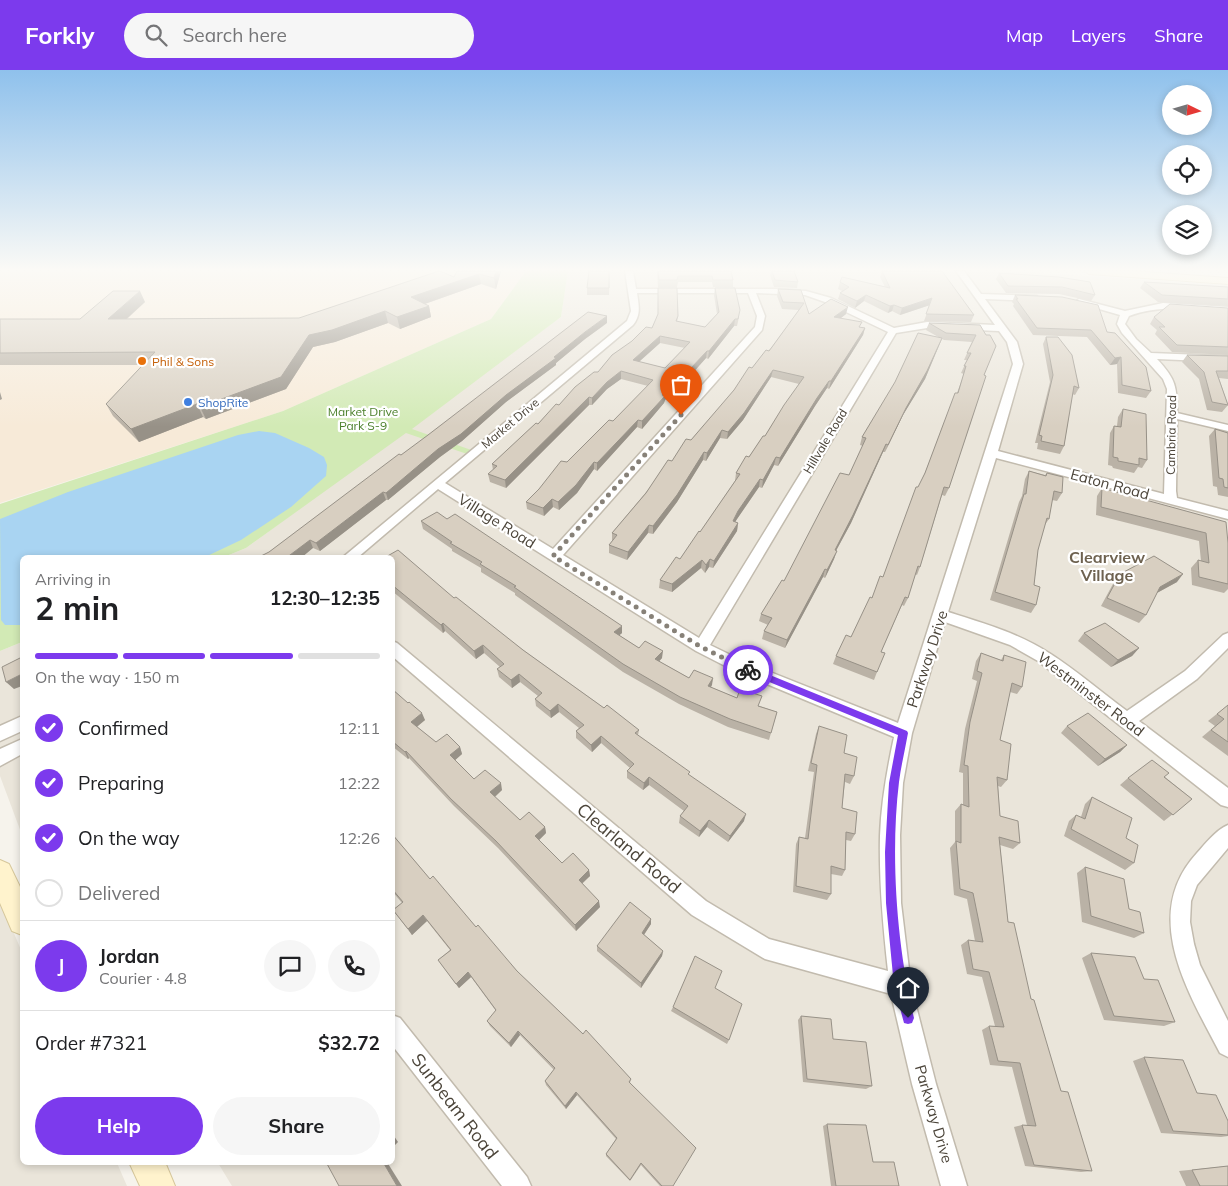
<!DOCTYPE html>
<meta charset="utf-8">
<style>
body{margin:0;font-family:Mulish,sans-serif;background:#f6f6f6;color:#202124;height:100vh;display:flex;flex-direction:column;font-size:19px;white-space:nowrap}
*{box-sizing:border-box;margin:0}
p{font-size:16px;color:#757577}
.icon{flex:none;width:28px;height:28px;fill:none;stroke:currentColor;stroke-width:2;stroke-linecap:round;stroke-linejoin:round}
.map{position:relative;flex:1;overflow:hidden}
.drawer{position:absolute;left:20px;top:485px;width:375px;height:610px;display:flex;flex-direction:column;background:#fff;border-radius:8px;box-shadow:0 2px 8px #0003}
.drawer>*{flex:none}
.needle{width:32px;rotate:95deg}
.fabs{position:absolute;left:1162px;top:15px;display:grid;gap:10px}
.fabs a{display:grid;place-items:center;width:50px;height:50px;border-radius:50%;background:#fff;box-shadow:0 2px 8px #0003;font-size:25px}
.pin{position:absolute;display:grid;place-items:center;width:42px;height:42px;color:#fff;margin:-51px -21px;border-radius:50% 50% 50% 0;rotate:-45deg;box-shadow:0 0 5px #0007}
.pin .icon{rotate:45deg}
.courier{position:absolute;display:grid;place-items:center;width:50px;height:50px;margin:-25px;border:4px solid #7c3aed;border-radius:50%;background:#fff;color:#222;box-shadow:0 1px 6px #0007}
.summary em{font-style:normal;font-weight:700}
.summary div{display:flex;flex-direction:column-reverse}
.summary{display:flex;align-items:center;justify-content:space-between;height:85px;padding:0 15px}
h1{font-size:32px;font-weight:700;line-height:38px}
.bar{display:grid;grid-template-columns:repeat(4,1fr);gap:8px 5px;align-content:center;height:60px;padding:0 15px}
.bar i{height:6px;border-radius:4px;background:#e0e0e0}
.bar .selected{background:#7c3aed}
.bar p{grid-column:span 4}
.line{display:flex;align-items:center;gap:12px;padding:0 15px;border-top:1px solid #e0e0e0}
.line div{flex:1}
.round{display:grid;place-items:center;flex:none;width:52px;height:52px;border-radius:26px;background:#f6f6f6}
ol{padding:0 15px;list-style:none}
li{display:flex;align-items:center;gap:15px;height:55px}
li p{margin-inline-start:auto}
li .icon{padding:5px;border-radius:50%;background:#7c3aed;color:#fff;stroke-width:4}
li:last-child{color:#757577}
li i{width:28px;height:28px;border:2px solid #e0e0e0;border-radius:50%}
.cta{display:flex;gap:10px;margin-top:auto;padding:10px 15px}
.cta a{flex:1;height:58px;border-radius:30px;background:#7c3aed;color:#fff;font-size:20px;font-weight:700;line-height:58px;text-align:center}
.cta a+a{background:#f6f6f6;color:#202124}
header{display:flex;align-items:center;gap:30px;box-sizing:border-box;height:70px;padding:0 25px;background:#7c3aed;color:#fff}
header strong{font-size:24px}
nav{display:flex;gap:28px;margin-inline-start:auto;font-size:18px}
.search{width:350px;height:45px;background:#f6f6f6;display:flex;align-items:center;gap:12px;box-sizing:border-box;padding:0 18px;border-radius:28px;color:#757577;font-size:19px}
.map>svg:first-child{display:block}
</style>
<header>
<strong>Forkly</strong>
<div class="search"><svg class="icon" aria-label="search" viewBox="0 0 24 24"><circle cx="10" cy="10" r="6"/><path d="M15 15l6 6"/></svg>Search here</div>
<nav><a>Map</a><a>Layers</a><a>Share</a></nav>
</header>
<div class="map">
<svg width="1228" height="1116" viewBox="0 0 1228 1116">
<rect width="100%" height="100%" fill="#f6f3ec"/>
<path fill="#eae5da" d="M568,201H1007L1228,215V1116H232L218,1093L392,1092V488L224,487L246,478L561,247Z
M22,572V765L0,706V581Z
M0,831L22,882V1092L117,1093L127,1116H0Z"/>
<path fill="#f7ead8" d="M0,201H526L491,249L283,341L0,433Z"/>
<path fill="#d2eab5" d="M526,201H568L561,247L412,359L474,381L470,385L406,363L246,478L224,487L22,488V572L0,581V434L283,341L491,249Z"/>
<path fill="#a9d4f2" d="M259,361L275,363L309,378L324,387L327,395L326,406L291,437L241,470L205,487L22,488V555H5L1,550L0,449L68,422L238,365Z"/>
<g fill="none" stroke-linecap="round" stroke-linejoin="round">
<defs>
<path id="street" d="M625,201H633L636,219H777L806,221L831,228L894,258L927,252L995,255L956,201H964L981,224L1037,226V230L1034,231L985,229L1017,272L1023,294L998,381L1164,424L1167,319L1163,309L1122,263L1117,254L1120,245L1075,232L1079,229L1125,241L1163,233L1228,237V243C1195,240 1161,234 1129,246L1125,254L1136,269L1151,283L1228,286V292L1157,289C1176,309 1177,317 1177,343L1228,355V361L1177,349L1176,421L1177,428L1228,441V449L996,388L948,542C983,553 1018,563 1049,583C1076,600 1101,622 1127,641L1185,601L1223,565L1228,563V578L1197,609L1139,651L1228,718V737L1221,735L1038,591L1010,575L945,552L912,663L903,713L900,765L901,833L911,916L936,1014L967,1116H941L912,1014L891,924L765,889L692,845L392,586V571L397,573L706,831L769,869L888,901C883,856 879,812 880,766C881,733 887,700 894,667L733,600L696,581L438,419L357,488H342L627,251L631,241ZM637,223H748L757,246L755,257L553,479L445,413L633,255C641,245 639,236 637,223ZM756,223L805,225L825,232L888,262L699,568L563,485L762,260L765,246ZM927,258L999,261L1007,272L1013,294L898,653L745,592L710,575L896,263Z
M22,646V661L0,671V656Z
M22,669V684L0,696V679Z
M1228,755V778L1197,815L1191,831L1190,852L1194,874L1200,895L1228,951V987L1220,983C1188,922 1140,845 1197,783C1206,773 1216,760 1228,755Z
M392,945L400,948L527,1107L531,1116H502L392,975Z"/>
<path id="secondary" d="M1084,201H1132L1228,208V214L1089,204Z
M0,790L9,794L22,821V865L12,861L0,833Z
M129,1092H165L175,1116H140Z"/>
</defs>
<use href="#street" stroke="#c2bbae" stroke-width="3"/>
<use href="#secondary" stroke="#d6c79b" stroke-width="2"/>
<use href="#street" fill="#fff" fill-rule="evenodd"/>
<use href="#secondary" fill="#fff3cd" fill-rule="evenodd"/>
</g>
<path fill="#bab2a6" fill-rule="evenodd" d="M501,201L496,219L481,214L425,234L429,236L431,247L400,259L388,253L335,272L313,277L286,319L206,349L203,347L139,372L113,346L106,334L143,295H0V249H80L145,232L127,249L299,248L454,207Z
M610,201L609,225H587V218Z
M657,201H731L733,210V217H713L712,212H678L677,217H658Z
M771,201H794L798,212L797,218L774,217L770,205Z
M882,201L974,245L971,252L924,251L930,235L900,245L892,241L888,243L864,231L855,238L838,229L840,223L842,221L838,219L840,212L885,217L880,207Z
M999,203L1095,225L1091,231L1059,224L1006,223L996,209Z
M1144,212L1228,217V236L1158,232L1140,218Z
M715,218L739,247L737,256H734L708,289L706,288L690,306L688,305L665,330L664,333L642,359L637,357L597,401L594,399L577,423L559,440L553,437L544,446L527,439L526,432L567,392L613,351L648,316L621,309L607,319L592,335H589L506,418L490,412L488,404L493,400L492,394L559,335L652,258L678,246L677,252L705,257L717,244L714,225ZM660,273L685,278L665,298L639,292Z
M778,219L801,220L809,244H846L841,248L860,257L865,258L863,265L829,319L827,318L815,336L778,396L774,395L762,418L759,417L737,449L735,452L738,453L737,461L713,498L709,497L705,503L701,498L672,522L659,518L660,510L680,489L700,462L735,411L736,403L765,366L799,314L771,307L743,350L727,369L720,368L706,391L703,390L677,432L653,464L648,463L627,490L609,483V475L612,471V463L672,391L710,349L752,298L772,277L799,240L782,239L777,226Z
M1015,225L1107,262L1151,321L1146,328L1118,323L1117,294L1110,295L1087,267L1033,265L1013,236L1014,234L1012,232Z
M1228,238V285L1172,282L1155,264L1157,260L1150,254L1154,247Z
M607,253L585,269L556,293V295L506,332L462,371L440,387L388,430H386L320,481L313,478L269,482L401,385Z
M929,253L980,255L984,305L949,418L945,426L942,425L920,497L917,505L915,504L908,528L904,536L902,535L881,582L877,602L874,610L833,594L836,586L851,567L883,507L957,323L964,304L961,303L967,290H964L972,272L944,270L942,269L925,309L903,345L885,382H883L851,453L836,481L834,489L825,508L823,507L785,578L762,569L764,561L768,555L759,551L761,544L784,511L849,405L863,376L860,375L862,367L940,268L926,260Z
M1046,267L1079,318L1075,325L1072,324L1064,376L1060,384L1037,379L1038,373H1035L1050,312L1043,274Z
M1187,285L1228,286V309L1219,308L1228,335L1222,342L1207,340L1199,309L1182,292Z
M1123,339L1147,390L1142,398L1138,397L1134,403L1113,398L1112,396L1108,395L1110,363L1114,356H1117L1118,347Z
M1215,359L1228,363V427L1218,425L1217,417L1213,416L1209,366Z
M1029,401L1045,405L1047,403L1062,423L1057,431L1052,430L1049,449L1044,456L1038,480L1034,515L1036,535L1031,543L990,530L1019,432L1022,426L1025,409Z
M1102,418L1228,473V519L1224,523L1192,515L1191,498L1198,490L1201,491L1199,471L1096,445L1097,426Z
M421,451L622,563L619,565L639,578L662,588L659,591L689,608H713L711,617L737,628L777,642L769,670L728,657L679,634L623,602L515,525V523L481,502V498L452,481V479L423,459Z
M392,488L454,528L523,580L604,638L639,660L638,665L689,705L744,751L728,772L707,757L699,767L679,753L680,746L684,741L649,715L643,720L627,708V701L630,698L601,673L592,682L576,668V661L579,658L559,642L551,648L536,636L535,629L538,626L520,612L512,618L499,607L497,599L500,597L484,583L476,589L445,561L443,563L392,521Z
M1120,504L1177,512L1157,523L1146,545L1139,553L1101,536L1114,512Z
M1084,563L1139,578L1132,586L1111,597L1078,571Z
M981,583L1001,590L1004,585L1022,617L1017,624L1010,622L1000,670L1007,710L1001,717L998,716L1000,746L1020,773L1013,779L1000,775L1008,852L1031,929L1061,1021L1092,1101L1081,1102L1025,1096L1014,1057L1022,1055H1027L1012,997L990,995L982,960L989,956H995L982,907L967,904L961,875L968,870L975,871L967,829L954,825L950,778L955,772V741L961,734L963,735V703L959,702L965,659L977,611L972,609L976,591Z
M392,619L425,650L417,657L436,672L460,677L462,684L455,690L474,709L502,720L495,727L520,750L545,757L546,763L539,770L562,793L589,800L590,806L582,814L600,837L576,861L498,778L454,736L409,688L408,689L392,676Z
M1228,635V686L1202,667L1215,656L1208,651Z
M819,656L844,683L854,706L850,714L845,712L842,738L855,764L851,771L846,770L845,800L842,806L831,804V824L827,830L793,822L796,774L799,767L805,768L814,702L808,701L816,664Z
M1067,656L1127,675L1120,682L1098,696L1061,663Z
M1165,707L1192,729L1164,751L1120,715L1128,708Z
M1092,727L1126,768L1134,793L1125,800L1064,766L1069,751L1076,745L1081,747L1085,734Z
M392,764L430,809L476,857L517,901L631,1009L630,1013L673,1116H660L641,1095L630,1111L606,1086V1084L616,1069L577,1025L566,1039L546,1015L545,1011L554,1000L520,965L511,977L490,956L487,951L496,941L471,907L459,918L438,890L450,880L427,851L412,865L393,840L402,833L392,821Z
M1085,797L1129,839L1144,863L1134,868L1082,852L1077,803Z
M651,849V854L644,865L663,881L662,886L641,918L597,881V876Z
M1091,883L1144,909L1175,952L1164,956L1104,950L1082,888Z
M715,918L729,970L727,974L671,941L673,937Z
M801,946L833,969L872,1016L866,1019L803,1012L798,950Z
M1144,987L1197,1023L1228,1065V1066L1221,1067L1161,1063L1133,991Z
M827,1054L873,1092L899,1116H831L823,1056Z
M1228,1096V1116H1186L1179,1101Z"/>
<path fill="#979187" d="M496,201H501L496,219L494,208Z
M479,204L481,214L413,238L411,227Z
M140,221L145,232L114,260L108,249Z
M866,225L864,231L855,238L857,231Z
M932,228L930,235L900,245L902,238Z
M894,235L892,241L888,243L890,236Z
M429,236L431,247L400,259L397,247Z
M848,237L846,244L833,254L834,247Z
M385,241L388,253L335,272L313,277L286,319L206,349L200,337L309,265Z
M607,246V253L585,269L556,293V295L506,332L462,371L440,387L388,430L386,423L438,379L506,325L585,262Z
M735,249L734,256L708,289L709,281Z
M865,258L863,265L829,319L831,311Z
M660,266V273L633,297V290Z
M942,268L925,309L903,345L885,382L888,375L906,338Z
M707,281L706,288L690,306L691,298Z
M1121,287L1117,294L1110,295L1115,288Z
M688,298V305L665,330L664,333L642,359V351L662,325Z
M773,300L771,307L743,350L727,369L728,362Z
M621,301V309L607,319L592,335V328L607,312Z
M829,311L827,318L815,336L778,396L780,388L817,328Z
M0,322L2,329L0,330Z
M589,327V335L506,418L505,410Z
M197,334L203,347L139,372L131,359Z
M638,350L637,357L597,401V393Z
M722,360L720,368L706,391L707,383Z
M886,374L883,382L851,453L832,488L835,480Z
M704,382L703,390L677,432L653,464V456Z
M776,387L774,395L762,418L763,410Z
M594,392V399L577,423L559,440L558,432Z
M760,409L759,417L737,449L731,459L733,451L738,441Z
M383,422L386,430L320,481L316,473Z
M552,429L553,437L544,446L543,438Z
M738,453L737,461L713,498L714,491Z
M649,455L648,463L627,490L628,482Z
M310,470L313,478L301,488H286Z
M837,481L834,489L825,508L827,500Z
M710,489L709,497L705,503L706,495Z
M702,490L701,498L672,522V514Z
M825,499L823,507L785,578L787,570Z
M1183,504L1177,512L1153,525L1160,517Z
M443,553L445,561L443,563L441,555Z
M622,556V563L614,570V562Z
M483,575L484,583L476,589L474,581Z
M1139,578L1132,586L1111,597L1118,590Z
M663,581L662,588L654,597L655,589Z
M22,604V616L14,619L6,612Z
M519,604L520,612L512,618L511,610Z
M713,608L712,615L707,624L708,616Z
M558,634L559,642L551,648L550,641Z
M422,643L425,650L414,659L411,652Z
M601,666V673L592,682L591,675Z
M1127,675L1120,682L1098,696L1105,689Z
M460,677L462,684L453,692L450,685Z
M406,681L409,688L408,689L405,682Z
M649,707V715L643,720L644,713Z
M501,713L502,720L492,729L490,722Z
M746,744L744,751L728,772L730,766Z
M709,750L707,757L699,767L700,761Z
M545,757L546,763L536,773L535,766Z
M589,800L590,806L579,816V810Z
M599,831L600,837L576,861L575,855Z
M423,845L427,851L412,865L408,859Z
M651,849V854L641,869L642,863Z
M663,881L662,886L641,918V913Z
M468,902L471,907L459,918L456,914Z
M518,961L520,965L511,977L509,973Z
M576,1022L577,1025L566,1039L565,1036Z
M392,1063L398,1072L392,1078Z
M383,1092H387L402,1116H397Z"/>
<path fill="#d8cfc1" stroke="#979187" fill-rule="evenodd" d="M439,201H440L454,207L457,201H496L494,208L479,204L411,227L429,236L397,247L385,241L332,260L309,265L281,307L200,337L197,334L131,359L106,334L155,282L0,283V249H80L113,221H140L108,249L299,248Z
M589,201H609V218H587Z
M658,201H731L733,210H713L712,206H678L677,210H659Z
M772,201H794L798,212L775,210Z
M882,201H942L974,245L926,244L932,228L902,238L894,235L890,236L866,225L857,231L840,223L849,217L840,212L842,207L890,218Z
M999,203L1059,207L1090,212L1095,225L1062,217L1008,216Z
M1144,212L1228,217V229L1162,225Z
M658,218H677L678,246L676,251L705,257L719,242L715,218H735L740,240L738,249H735L709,281H707L691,298H688L662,325L665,326L642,351L638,350L597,393L594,392L576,415L558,432L552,429L543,438L526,432L539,419L561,391L567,392L609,350L613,351L653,310L621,301L607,312L592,328L589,327L505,410L488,404L497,396L492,394L536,353L538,354L556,334L559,335L575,317L594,302H598L612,285L632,271L646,257L652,258L658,244ZM660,266L690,272L665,298L633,290Z
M778,219L801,220L809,244L831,229L848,237L834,247L862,252L859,257L865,258L831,311H829L817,328L780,388L776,387L763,410L760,409L738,441L733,451L738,453L714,491L710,489L706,495L702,490L672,514L660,510L676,487L680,489L699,461L700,462L740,404L736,403L746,386L749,387L763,366H765L784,335L804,307L773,300L744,343L728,362L722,360L707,383L704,382L677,425L653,456L649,455L628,482L609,475L617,465L612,463L646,423L668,390L672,391L686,369L691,370L734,320L749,297L752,298L766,280L769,281L772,277L804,233L783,232Z
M1015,225L1062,227L1098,235L1107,262L1115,263L1146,297L1151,321L1122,315L1121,287L1115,288L1091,260L1037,258L1016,229H1018Z
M1170,234L1228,238V277L1177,275L1159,257H1165L1154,247Z
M588,242L607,246L585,262L554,287L556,288L506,325L461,364L438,379L386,423L383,422L316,473L310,470L286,488H257L269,482L399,384L401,385L428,365Z
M929,253L980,255L986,265H990L996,276L984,305L986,306L949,418L944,417L920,497L918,496L908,528L905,527L881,582L885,583L877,602L836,586L846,565L851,567L870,527L872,528L880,506L883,507L916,417H918L925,403L955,323H958L966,296H964L971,283H967L976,265L946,263Z
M918,263L942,268L927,301L906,338L888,375L886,374L853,445L835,480L837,481L827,500L825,499L787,570L764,561L772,548L761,544L782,510L784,511L840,403L849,405L866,368L862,367L895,312Z
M1046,267H1058L1072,285L1079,318L1074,316L1064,376L1041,371L1042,366L1039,365L1053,305Z
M1187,285L1228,286V301H1216L1228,335L1212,332L1204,302Z
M1123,339L1146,344L1147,390L1139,388V395L1118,391V388L1113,387L1114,356L1121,357Z
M1215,359L1228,363V418L1224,417L1223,409L1219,408Z
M1029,401L1046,406L1047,403L1063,407L1062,423L1054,421L1049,449L1047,448L1038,480L1034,515L1040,517L1036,535L995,522L1024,424H1026Z
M1102,418L1226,452L1228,473V514L1199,507L1198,490L1209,493L1206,463L1101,437Z
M437,442L447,449L455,444L622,556L614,562L639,578L645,571L663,581L655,589L689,608L694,600L713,608L708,616L737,628L740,619L762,626L758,636L777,642L771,663L730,649L680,627L623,594L514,517L516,516L480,494L482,492L450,473L452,472L421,451Z
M398,480L454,528L456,527L523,580L604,638L607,635L639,660L635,663L690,702L688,704L746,744L730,766L709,750L700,761L680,746L688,736L649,707L644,713L627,701L634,694L601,666L591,675L576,661L584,655L558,634L550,641L535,629L542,623L519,604L511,610L497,599L504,594L483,575L474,581L443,553L441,555L392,515V488H384Z
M1154,486L1183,504L1160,517L1146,545L1107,528L1120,504Z
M1105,553L1139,578L1118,590L1084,563Z
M981,583L1003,591L1004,585L1026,592L1022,617L1012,613L1000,670L1011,674L1007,710L997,707L1000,746L1018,751L1020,773L999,767L1008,852L1014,853L1031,929L1034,930L1061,1021L1068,1022L1092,1101L1034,1095L1022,1055L1036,1056L1020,993L998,991L989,956L1004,957L989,902L973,899L968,870L983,872L973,823L960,819L956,771L961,773V734L969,737L968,696L964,695L970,652L982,603L977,601Z
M22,587V604L6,612L2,597Z
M392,619L408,633L409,632L422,643L411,652L436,672L447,664L460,677L450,685L474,709L485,700L501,713L490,722L520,750L529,742L545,757L535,766L562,793L573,783L589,800L579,810L599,831L575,855L496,771L451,729L406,681L405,682L392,671Z
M1228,635V672L1211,660L1224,649L1217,644Z
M1088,643L1127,675L1105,689L1067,656Z
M819,656L847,665L844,683L857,687L854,706L845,704L842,738L857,742L855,764L846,762L845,800L831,796V824L796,816L799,767L808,769L817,695L811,693Z
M1152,690L1169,703L1164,707L1192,729L1173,745L1128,708Z
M1092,727L1132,748L1126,768L1138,775L1134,793L1071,759L1076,745L1085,749Z
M392,764L430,809L433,806L476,857L478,855L517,901L583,964L586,960L631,1009L629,1012L696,1078L673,1116H662L641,1093L630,1110L606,1084L617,1068L576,1022L565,1036L545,1011L555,998L518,961L509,973L487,951L496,940L468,902L456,914L438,890L451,880L423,845L408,859L393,840L403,832L392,819Z
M1085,797L1124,809L1129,839L1140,842L1144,863L1091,846Z
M630,832L651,849L642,863L663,881L641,913L597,876Z
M1091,883L1135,887L1144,909L1158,910L1175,952L1114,946Z
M695,886L722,901L715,918L742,934L729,970L673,937Z
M801,946L831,949L833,969L866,972L872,1016L807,1009Z
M1144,987L1183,990L1197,1023L1216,1025L1228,1051V1065L1173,1061Z
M827,1054L866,1055L873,1092H894L899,1116H836Z
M326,1092H383L397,1116H339Z
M1228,1096V1116H1200L1192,1100Z"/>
<linearGradient id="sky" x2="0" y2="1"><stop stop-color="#8fc1ec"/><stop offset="0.56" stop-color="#fbfaf6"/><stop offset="1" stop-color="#fbfaf6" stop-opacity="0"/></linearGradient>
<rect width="1228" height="357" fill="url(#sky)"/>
<path fill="#7c3aed" d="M748,596L907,661L908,663C905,680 901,696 899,712C890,786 897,877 914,948L912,953L908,954L904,953L894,916L886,833L885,782L889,713L898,665L745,602V597Z"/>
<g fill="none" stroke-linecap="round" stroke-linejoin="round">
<path stroke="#878178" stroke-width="5" stroke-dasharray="0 9" d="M681,345L553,486L701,577L748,600"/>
</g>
<circle fill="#e8710a" stroke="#fff" stroke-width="2" cx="142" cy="291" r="5"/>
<circle fill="#3f7fe0" stroke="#fff" stroke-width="2" cx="188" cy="332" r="5"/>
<g text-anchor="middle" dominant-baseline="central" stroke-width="4.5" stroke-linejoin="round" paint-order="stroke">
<g font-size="12" fill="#c56008" stroke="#fff" text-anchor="start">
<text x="152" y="291">Phil &amp; Sons</text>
</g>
<g font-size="12" fill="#366cbe" stroke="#fff" text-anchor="start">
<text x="198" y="332">ShopRite</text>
</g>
<g font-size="12" fill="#4a7f2a" stroke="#fff">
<text x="363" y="341">Market Drive<tspan x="363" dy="14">Park S-9</tspan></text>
</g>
<g font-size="12" fill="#4b4439" stroke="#fff">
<text transform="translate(510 353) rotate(-40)">Market Drive</text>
<text transform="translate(1171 365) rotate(-89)">Cambria Road</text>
<text transform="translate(825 371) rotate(-59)">Hillvale Road</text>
</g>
<g font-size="15" fill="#4b4439" stroke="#fff">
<text transform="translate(1110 414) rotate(15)">Eaton Road</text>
<text transform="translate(497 451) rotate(32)">Village Road</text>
<text transform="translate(927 589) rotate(-72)">Parkway Drive</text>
<text transform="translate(1091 624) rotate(37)">Westminster Road</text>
<text transform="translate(934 1044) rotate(74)">Parkway Drive</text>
</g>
<g font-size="16" font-weight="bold" fill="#6e6250" stroke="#fff">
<text x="1107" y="487">Clearview<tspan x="1107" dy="18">Village</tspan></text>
</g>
<g font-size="18" fill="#4b4439" stroke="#fff">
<text transform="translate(629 778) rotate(40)">Clearland Road</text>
<text transform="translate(455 1036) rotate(52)">Sunbeam Road</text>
</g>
</g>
</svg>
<div class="fabs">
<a><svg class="needle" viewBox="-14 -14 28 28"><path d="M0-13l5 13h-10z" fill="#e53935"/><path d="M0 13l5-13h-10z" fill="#757577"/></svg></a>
<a><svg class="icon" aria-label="locate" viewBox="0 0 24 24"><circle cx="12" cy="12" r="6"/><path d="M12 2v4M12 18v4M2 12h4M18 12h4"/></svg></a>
<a><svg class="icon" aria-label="layers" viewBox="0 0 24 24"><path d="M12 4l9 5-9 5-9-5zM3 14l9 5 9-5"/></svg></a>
</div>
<div class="pin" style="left:681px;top:345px;background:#ea580c"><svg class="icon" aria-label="bag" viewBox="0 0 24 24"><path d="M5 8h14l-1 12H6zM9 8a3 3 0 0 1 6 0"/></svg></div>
<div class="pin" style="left:908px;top:948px;background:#1f2937"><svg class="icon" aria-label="home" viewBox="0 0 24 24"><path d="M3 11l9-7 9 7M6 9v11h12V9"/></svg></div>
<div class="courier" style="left:748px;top:600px"><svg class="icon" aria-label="bike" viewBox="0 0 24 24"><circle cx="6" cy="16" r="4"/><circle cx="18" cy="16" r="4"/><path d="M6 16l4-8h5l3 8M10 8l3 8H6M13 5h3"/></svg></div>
<section class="drawer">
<div class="summary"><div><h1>2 min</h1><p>Arriving in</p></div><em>12:30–12:35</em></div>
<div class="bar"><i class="selected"></i><i class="selected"></i><i class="selected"></i><i></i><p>On the way · 150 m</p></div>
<ol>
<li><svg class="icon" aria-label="check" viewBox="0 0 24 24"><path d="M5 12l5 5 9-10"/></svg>Confirmed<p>12:11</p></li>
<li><svg class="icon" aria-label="check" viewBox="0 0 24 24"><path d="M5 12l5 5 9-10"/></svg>Preparing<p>12:22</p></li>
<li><svg class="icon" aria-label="check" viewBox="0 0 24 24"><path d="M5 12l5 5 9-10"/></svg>On the way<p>12:26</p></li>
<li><i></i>Delivered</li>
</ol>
<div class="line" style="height:90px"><b class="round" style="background:#7c3aed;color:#fff">J</b><div><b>Jordan</b><p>Courier · 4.8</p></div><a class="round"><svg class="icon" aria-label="chat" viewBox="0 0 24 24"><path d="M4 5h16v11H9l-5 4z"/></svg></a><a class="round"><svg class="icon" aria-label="phone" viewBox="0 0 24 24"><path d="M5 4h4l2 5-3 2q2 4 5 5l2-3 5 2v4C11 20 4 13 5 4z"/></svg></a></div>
<div class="line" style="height:65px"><div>Order #7321</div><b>$32.72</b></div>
<div class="cta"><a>Help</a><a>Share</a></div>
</section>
</div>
